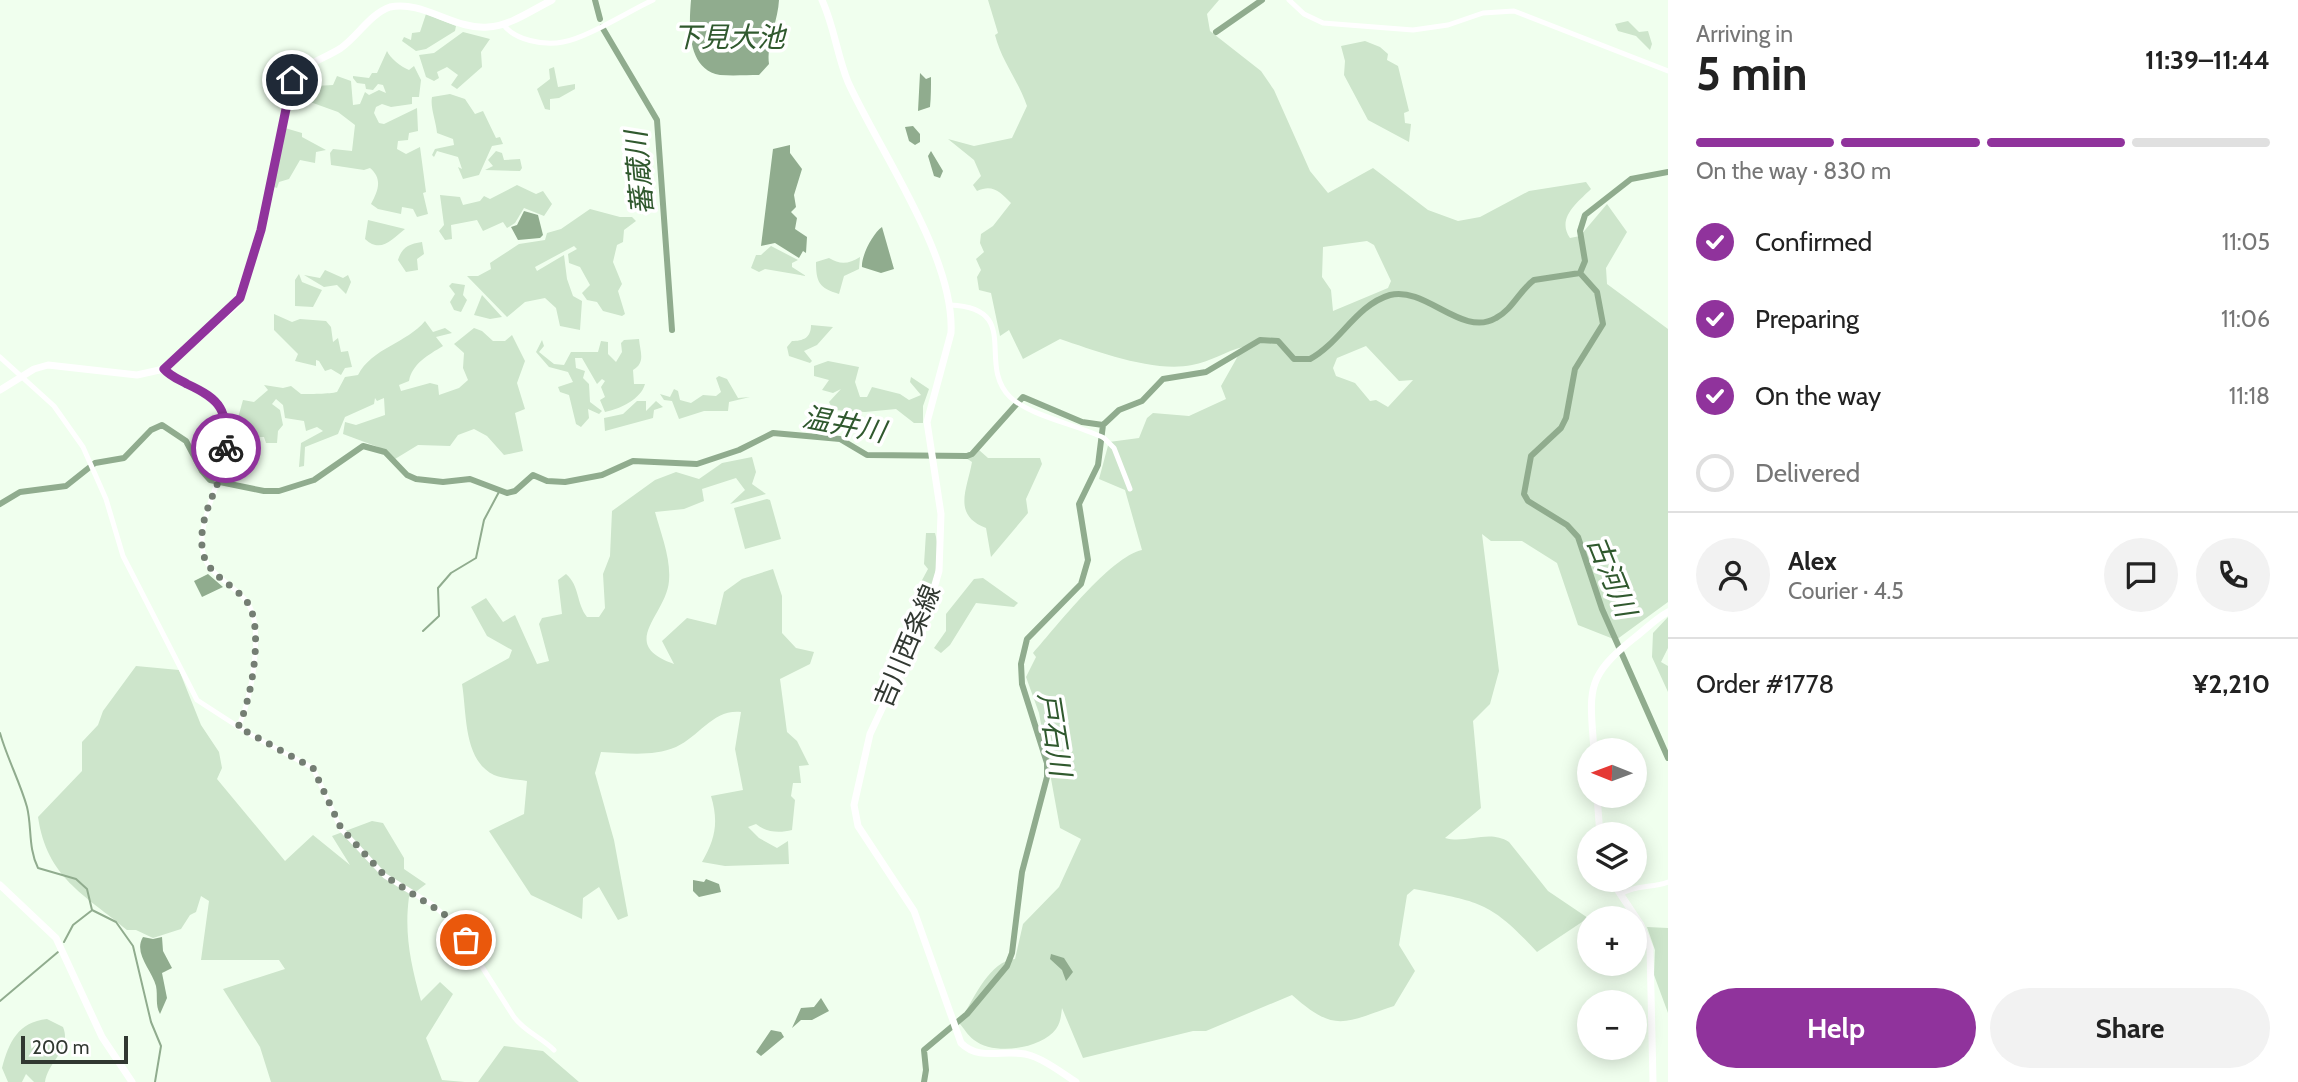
<!DOCTYPE html>
<meta charset="utf-8">
<style>
body{margin:0;font-family:Cabin,"Noto Sans JP",sans-serif;background:#f2f2f2;color:#222;height:100vh;display:flex;flex-direction:column;font-size:26px;white-space:nowrap}
*{box-sizing:border-box;margin:0}
p{font-size:23px;color:#767676}
.icon{flex:none;width:38px;height:38px;fill:none;stroke:currentColor;stroke-width:2;stroke-linecap:round;stroke-linejoin:round}
.map{position:relative;flex:1;overflow:hidden}
.details{display:flex;flex-direction:column;background:#fff;width:630px}
.details>*{flex:none}
.needle{width:46px;rotate:271deg}
.buttons{position:absolute;left:1577px;top:738px;display:grid;gap:14px}
.buttons a{display:grid;place-items:center;width:70px;height:70px;border-radius:50%;background:#fff;box-shadow:0 4px 18px #0003;font-size:35px}
.scale{position:absolute;left:21px;bottom:18px;width:107px;box-sizing:border-box;padding-left:7px;border:4px solid #313831;border-top:0;font-size:19px;line-height:24px;white-space:nowrap;color:#313831;-webkit-text-stroke:5px #fff;paint-order:stroke}
.pin{position:absolute;display:grid;place-items:center;width:60px;height:60px;color:#fff;margin:-30px;border:4px solid #fff;border-radius:50%;box-shadow:0 2px 7px #0007}
.courier{position:absolute;display:grid;place-items:center;width:70px;height:70px;margin:-35px;border:5px solid #90339c;border-radius:50%;background:#fff;color:#222;box-shadow:0 2px 9px #0007}
.summary em{font-style:normal;font-weight:700}
.summary div{display:flex;flex-direction:column-reverse}
.summary{display:flex;align-items:center;justify-content:space-between;height:119px;padding:0 28px}
h1{font-size:46px;font-weight:700;line-height:52px}
.bar{display:grid;grid-template-columns:repeat(4,1fr);gap:10px 7px;align-content:center;height:84px;padding:0 28px}
.bar i{height:9px;border-radius:5px;background:#e0e0e0}
.bar .active{background:#90339c}
.bar p{grid-column:span 4}
.line{display:flex;align-items:center;gap:18px;padding:0 28px;border-top:2px solid #e0e0e0}
.line div{flex:1}
.round{display:grid;place-items:center;flex:none;width:74px;height:74px;border-radius:37px;background:#f2f2f2}
ol{padding:0 28px;list-style:none}
li{display:flex;align-items:center;gap:21px;height:77px}
li p{margin-inline-start:auto}
li .icon{padding:7px;border-radius:50%;background:#90339c;color:#fff;stroke-width:4}
li:last-child{color:#767676}
li i{width:38px;height:38px;border:4px solid #e0e0e0;border-radius:50%}
.cta{display:flex;gap:14px;margin-top:auto;padding:14px 28px}
.cta a{flex:1;height:80px;border-radius:42px;background:#90339c;color:#fff;font-size:28px;font-weight:700;line-height:80px;text-align:center}
.cta a+a{background:#f2f2f2;color:#222}
main{display:flex;flex:1;min-height:0}
.map>svg:first-child{display:block}
</style>
<main>
<div class="map">
<svg width="1668" height="1082" viewBox="0 0 1668 1082">
<rect width="100%" height="100%" fill="#f0ffee"/>
<path fill="#cde5cb" fill-rule="evenodd" d="M988,0H1219L1207,14L1210,31L1261,71L1274,90L1310,171L1328,193L1373,168L1428,210L1458,221L1480,217L1529,191L1586,182L1591,189C1578,202 1556,218 1570,238L1580,236L1607,204L1627,232L1606,268L1607,284L1668,329V602L1616,640L1578,625L1557,563L1522,541H1491L1482,534L1499,671L1490,704L1473,721L1481,808L1445,838C1467,844 1489,829 1509,842L1548,891L1588,918L1537,952C1490,901 1480,902 1414,889L1407,895L1399,945L1415,971L1394,1006C1343,1023 1335,1033 1292,995L1206,1031H1193L1083,1058L1062,1008C1061,1015 1061,1022 1056,1029C1041,1049 994,1056 974,1040C968,1036 964,1028 959,1023C972,1003 988,961 1015,959L1023,924L1059,887L1081,839L1060,828L1039,713L1026,677L1036,657L1033,653C1057,626 1110,557 1142,550L1125,490L1099,479L1109,442L1139,438L1147,418L1153,413L1189,416L1226,399L1221,386L1243,347C1226,351 1210,362 1192,365C1154,373 1096,351 1060,339L1023,359L1009,330L1000,336L991,293L979,290L977,277L981,270L976,259L984,252L980,243L981,234L993,226L1011,203C1000,192 993,184 977,191L973,185L981,176L974,160L948,139L974,146L1012,138L1027,106C1018,80 1002,62 995,35L998,33ZM1367,241L1374,245L1391,281L1388,288L1333,311L1331,290L1322,277L1323,247ZM1366,346L1399,381L1413,380L1388,407L1376,400L1370,401L1355,383L1336,376L1333,368L1337,358Z
M426,14L456,26L455,31L426,49L416,51L402,41L404,37L411,40L412,33L420,32Z
M1628,21L1639,32L1648,31L1652,44L1650,50L1636,36L1618,31L1615,24Z
M463,32L490,39L481,52L482,67L457,89L451,85L458,75L447,67L437,72L439,78L434,81L426,77L419,55L434,53Z
M1365,41L1380,47L1388,54L1387,60L1398,66L1409,111L1404,113L1405,123L1411,124L1409,142L1368,120L1344,75L1345,61L1341,46Z
M387,51C390,58 401,67 409,70L414,66L421,80L419,97H412V104L391,107L382,104L376,107L374,113L379,123L384,124L417,108L418,131L409,133L408,140L398,141L397,149L406,154L420,147L426,192L423,193L428,214L417,217L413,209L402,207L401,214L378,209L371,204C378,191 383,179 370,168L364,170L331,165L330,153L333,149L352,151L355,125L338,112L299,98L300,94L315,86L333,85L337,76L351,81L353,105L360,104L365,92L369,95L379,90L386,93L383,85L378,84L373,90L366,89L365,84L357,83L353,78V76L369,78L372,73H377Z
M554,67L558,87L575,84V89L559,98L550,99V110L545,109L537,89L550,79L549,69Z
M450,94L465,99L475,114L483,111L496,138L500,137L503,144L492,146L479,175L463,179L458,167L462,169L458,157L437,151L434,157L432,155L435,149L454,145L453,139L437,133C436,121 430,107 432,97Z
M285,128L302,133V137L326,150L316,152L315,163L300,160L289,179L279,182L277,188L271,186Z
M496,151L502,153L504,160L520,159L522,168L520,171L485,170L493,166L488,160Z
M517,185L536,194L543,191L552,204L544,216L524,208L515,223L507,228L503,222L483,231L477,220L451,225L452,239L445,240L439,231L444,225L440,195L460,197L463,205L480,201L484,196L490,199Z
M590,209L620,217H632L636,221L624,230L623,242L617,245L613,262L622,284L618,291L625,314L622,316L603,311L597,302L587,300L582,293L590,285L580,267L569,263L568,254L577,249L574,246L535,267L537,271L564,255L567,279L573,296L582,301L580,330L560,326L556,308L545,298L525,302L507,317L467,276H478L491,269L490,263L519,244L545,240L547,233L561,229Z
M368,220L405,229C392,239 381,254 365,239Z
M422,242L424,254L417,259L418,270L406,272L398,260C402,247 409,244 422,242Z
M771,246L798,260L792,263V267L806,276L765,269L759,272L751,268L756,255H761Z
M860,257L859,269L844,276L839,294C819,288 816,282 816,262L829,258C840,265 849,264 860,257Z
M325,270L343,278L348,275L351,282L346,294L337,285L324,287L304,275L320,278Z
M299,274L302,282L322,290L313,307L295,306V280Z
M452,283L465,285L463,295L467,300L461,312L454,310L450,302L455,294L449,286Z
M482,295L502,317L490,319L474,315Z
M274,314L292,322L300,319L326,321L331,327L333,342L338,338L341,352L348,351L352,367L345,368L341,375L331,369L325,371L319,361L316,360V366L295,361L298,354L274,330Z
M425,321L433,332L445,328L452,333L436,337L443,346C428,355 412,364 409,381L399,385L401,391L430,383L438,385L439,395L459,388L468,380L463,368L464,353L454,344L474,328L482,331L493,341H505L512,335L525,361L517,383L525,409L515,413L523,451L504,455L487,436L474,429L458,435L450,446L418,445L395,459L378,447L343,434L345,422L356,425L385,415L384,398L377,401L375,398L374,404L345,417L338,434L305,447L304,466L299,467L301,443L323,431L317,427L306,431L304,421L285,418L283,405L276,399L272,404L280,410L283,425L278,431L277,443H266L264,437C247,436 249,449 238,456L232,454L236,425L243,400L254,402L268,390L264,385L283,388L291,386L301,394C309,394 330,394 337,392L345,377L358,375C372,348 407,343 425,321Z
M811,325L833,327L817,345L804,351L812,361L810,363L789,356L787,347L792,341C803,341 811,338 811,325Z
M639,339C640,352 646,362 633,370L634,384H645C641,399 620,409 605,412L600,400L605,397L601,387L605,381L602,379L597,384L582,358H575L576,368L585,371L583,378L589,384L590,402L602,411L599,414L588,409L589,418L581,427L576,424L569,395L560,392L558,387L573,382L568,372L549,367L536,352L542,340L544,346L539,352L554,364L564,365L571,352H598L601,341L608,342V354L616,362L622,352L621,343L624,340Z
M828,361L859,367L855,382L860,397H867L872,387L900,394L909,400L921,395L910,382L911,377L929,389L923,406V423H914L896,409L865,412L833,410L829,402L841,389L833,393L822,390L829,380L814,376V366Z
M719,376L727,379L738,398L750,397L729,402L728,411H704L679,419L672,401L664,400L660,394L670,397L674,389L678,391L680,400L691,403L703,395L716,396L721,392L716,378Z
M637,401H646V411L656,401L663,407L654,410L653,418L605,431L604,418L623,414Z
M979,450L988,458H1040L1042,464L1026,499L1028,513L991,557L986,528C952,515 967,490 972,462L966,458Z
M752,457L756,472L752,484L766,494L730,504L745,490L736,478L702,489L704,501L684,509L655,512C661,534 671,558 669,581C666,616 617,644 674,664L662,641L687,618L716,625L724,592L742,579L773,569L782,596V633L796,648L814,652L810,664L780,679L787,732L797,741L809,765L799,766L801,783H793L791,796L795,800L792,830C780,833 767,833 756,824L748,827L759,838L777,848L788,841L789,864L725,866L702,862C715,839 719,823 711,796L743,790L735,749L741,712C713,709 700,736 676,747C652,757 626,753 601,752L595,773L614,840L628,916L618,920L599,887L583,898L582,919L531,895L489,831L524,814L527,781C517,779 503,779 494,775C463,760 467,713 462,684L509,658L512,650L487,636L471,607L486,598L503,622L515,615L537,664L549,661L539,624L542,618L562,614L558,580L566,574C580,586 576,603 587,617H599L605,608L603,574L610,556L612,511L655,480L676,472L699,479L722,463Z
M767,499L770,500L781,539L745,549L734,508Z
M926,533H935C940,549 936,569 933,586L923,587L921,582L928,569L924,564Z
M983,578L1018,603L1014,607L976,603L950,645L941,653L934,648L946,631V614L974,579Z
M1668,617V648L1661,662L1668,666V692L1652,657L1653,633Z
M136,666L179,670L201,725L219,752L222,768L217,779L285,861L313,835L350,865L332,836L372,821L383,823L404,858V869L426,884L409,897C404,934 411,965 421,1001L440,982L453,994L426,1038L442,1080L465,1082H271L260,1047L223,989L285,969L279,960H201L209,901L201,896L196,912L190,915L181,929L153,938L136,930H127C84,894 47,878 38,817L82,771V742L98,725L103,711Z
M1647,927L1668,928V1013L1654,975L1655,950Z
M47,1019L63,1027C72,1049 48,1061 45,1082H34L26,1074L22,1082H8L2,1068C9,1042 18,1022 47,1019Z
M504,1046L543,1051L579,1082H478Z"/>
<path fill="#90ac8e" d="M691,0H779C778,22 766,43 769,64L759,75C747,75 733,76 720,75C686,69 689,24 691,0Z
M920,73L926,79L931,77C931,87 931,97 930,107L918,111Z
M913,126L920,134V142L915,145L909,141L905,127Z
M790,145V153L802,169L794,195L796,207L791,212L797,218L795,229L807,237L806,253L803,251L799,258L775,243L761,246L773,149Z
M931,151L943,171L940,178L934,176L928,156Z
M524,211L538,215L543,235L540,238L518,240L511,227L517,225Z
M882,227L894,269L881,273L862,267C861,256 873,233 882,227Z
M208,574L223,587L202,597L194,581Z
M706,879L719,884L721,892L699,897L693,891V880L704,882Z
M143,937L153,939L162,937L163,951L172,968L162,973L167,998L160,1014C155,1005 158,996 156,986C152,970 133,953 143,937Z
M1051,954L1064,958L1073,972L1066,981L1062,970L1050,959Z
M821,998L829,1011L812,1020H801L792,1028L801,1008L814,1007Z
M771,1030L781,1032L784,1037L761,1056L756,1052Z"/>
<g fill="none" stroke-linecap="round" stroke-linejoin="round">
<path stroke="#90ac8e" stroke-width="2" d="M423,631L439,616L438,588L451,573L476,558L484,520L500,490
M0,733C7,758 20,782 27,807C32,827 28,848 38,868L76,879L87,889L92,910L116,922L133,946L151,1022L161,1046L155,1082
M64,942L73,925L91,911
M0,1001L58,952"/>
<path stroke="#90ac8e" stroke-width="6" d="M595,0L600,19
M602,27L657,120L672,330
M1216,32L1262,0
M1580,273L1597,292L1603,324L1575,369L1566,418L1561,428L1531,456L1524,494L1528,501L1567,525L1578,537L1602,609L1668,758
M1580,273L1585,261L1580,231L1585,215L1631,179L1668,172
M0,504L20,492L66,486L95,463L124,458L151,430L162,425L186,441L202,471L210,480L264,491H279L314,480L363,446L385,452L407,475L416,479L443,482L470,479L507,493L515,491L533,475L547,481L565,482L602,475L633,461L697,464L739,450L773,433L840,439L867,455L967,456L972,454L1023,397L1082,422L1103,425L1119,410L1142,401L1163,379L1206,372L1260,340L1278,341L1294,359H1310C1340,343 1356,305 1390,295C1426,286 1462,338 1496,318C1513,309 1519,291 1534,280L1580,273
M924,1082L926,1070L924,1050L967,1014L1007,966L1012,953L1022,872L1047,777V763L1022,684L1021,664L1027,639L1081,584L1088,560L1079,504L1098,465L1103,425"/>
<path stroke="#fff" stroke-width="5" d="M1289,0L1304,14L1323,23L1413,30L1448,25L1483,13L1514,11L1668,71
M503,24C514,40 544,46 563,42C587,38 629,11 653,0
M950,305C1023,308 976,364 1010,397C1030,416 1078,425 1104,438L1114,448L1130,489
M0,357L54,406L83,447L106,499L123,556L197,700L251,735L313,768L341,829L385,876L433,905L456,926L514,1017C525,1032 541,1037 554,1050
M164,369C178,386 208,386 221,407C246,445 199,504 202,546C204,575 232,582 247,602C265,627 251,702 238,727
M1620,895C1634,885 1652,888 1668,882"/>
<path stroke="#fff" stroke-width="7" d="M822,0C834,26 837,55 848,82C880,152 955,257 951,333L927,422L941,514L939,571L926,615L870,734L854,805L858,826L914,911L961,1043C981,1063 1008,1047 1032,1056C1047,1061 1062,1073 1076,1082
M0,390L34,369L48,365L137,375L164,369L236,305L261,230L292,80C305,63 324,59 341,48C358,36 370,14 390,7C423,0 454,30 488,27C510,26 532,10 552,0
M1594,751C1590,692 1584,678 1633,639C1645,630 1655,619 1668,612
M1597,796L1600,835
M1611,880L1641,925L1650,948L1653,1082
M0,885L56,938L102,1037L132,1082"/>
</g>
<g fill="none" stroke-linecap="round" stroke-linejoin="round">
<path stroke="#747e73" stroke-width="7" stroke-dasharray="0 12.6" d="M226,448C225,483 199,508 202,546C204,575 231,581 247,602C265,626 251,702 238,727L313,768L341,828L385,876L444,914L466,940"/>
<path stroke="#90339c" stroke-width="9" d="M226,448C227,410 222,400 187,384C178,379 170,376 164,369L240,298L261,230L292,80"/>
</g>
<g text-anchor="middle" dominant-baseline="central" stroke-width="7" stroke-linejoin="round" paint-order="stroke">
<g font-size="26" fill="#313831" stroke="#fff">
<text transform="translate(907 646) rotate(-67)">吉川西条線</text>
</g>
<g font-size="28" font-style="italic" fill="#30592e" stroke="#fff">
<text x="729" y="37">下見大池</text>
<text transform="translate(639 173) rotate(-95)">蕃蔵川</text>
<text transform="translate(844 424) rotate(11)">温井川</text>
<text transform="translate(1612 576) rotate(68)">古河川</text>
<text transform="translate(1055 734) rotate(81)">戸石川</text>
</g>
</g>
</svg>
<div class="buttons">
<a><svg class="needle" viewBox="-14 -14 28 28"><path d="M0-13l5 13h-10z" fill="#e53935"/><path d="M0 13l5-13h-10z" fill="#767676"/></svg></a>
<a><svg class="icon" aria-label="layers" viewBox="0 0 24 24"><path d="M12 4l9 5-9 5-9-5zM3 14l9 5 9-5"/></svg></a>
<a>+</a>
<a>−</a>
</div>
<div class="scale">200 m</div>
<div class="pin" style="left:466px;top:940px;background:#ea580c"><svg class="icon" aria-label="bag" viewBox="0 0 24 24"><path d="M5 8h14l-1 12H6zM9 8a3 3 0 0 1 6 0"/></svg></div>
<div class="pin" style="left:292px;top:80px;background:#1f2937"><svg class="icon" aria-label="home" viewBox="0 0 24 24"><path d="M3 11l9-7 9 7M6 9v11h12V9"/></svg></div>
<div class="courier" style="left:226px;top:448px"><svg class="icon" aria-label="bike" viewBox="0 0 24 24"><circle cx="6" cy="16" r="4"/><circle cx="18" cy="16" r="4"/><path d="M6 16l4-8h5l3 8M10 8l3 8H6M13 5h3"/></svg></div>
</div>
<section class="details">
<div class="summary"><div><h1>5 min</h1><p>Arriving in</p></div><em>11:39–11:44</em></div>
<div class="bar"><i class="active"></i><i class="active"></i><i class="active"></i><i></i><p>On the way · 830 m</p></div>
<ol>
<li><svg class="icon" aria-label="check" viewBox="0 0 24 24"><path d="M5 12l5 5 9-10"/></svg>Confirmed<p>11:05</p></li>
<li><svg class="icon" aria-label="check" viewBox="0 0 24 24"><path d="M5 12l5 5 9-10"/></svg>Preparing<p>11:06</p></li>
<li><svg class="icon" aria-label="check" viewBox="0 0 24 24"><path d="M5 12l5 5 9-10"/></svg>On the way<p>11:18</p></li>
<li><i></i>Delivered</li>
</ol>
<div class="line" style="height:126px"><a class="round"><svg class="icon" aria-label="person" viewBox="0 0 24 24"><circle cx="12" cy="8" r="4"/><path d="M4 21q1-7 8-7t8 7"/></svg></a><div><b>Alex</b><p>Courier · 4.5</p></div><a class="round"><svg class="icon" aria-label="chat" viewBox="0 0 24 24"><path d="M4 5h16v11H9l-5 4z"/></svg></a><a class="round"><svg class="icon" aria-label="phone" viewBox="0 0 24 24"><path d="M5 4h4l2 5-3 2q2 4 5 5l2-3 5 2v4C11 20 4 13 5 4z"/></svg></a></div>
<div class="line" style="height:91px"><div>Order #1778</div><b>¥2,210</b></div>
<div class="cta"><a>Help</a><a>Share</a></div>
</section>
</main>
